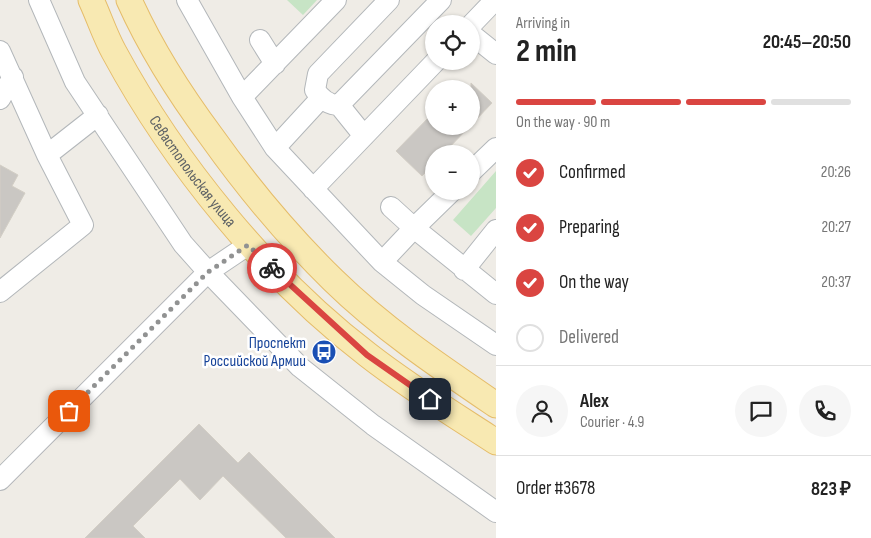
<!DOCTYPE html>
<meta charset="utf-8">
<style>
body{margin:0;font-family:"Sofia Sans Condensed",sans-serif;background:#f6f6f6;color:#222;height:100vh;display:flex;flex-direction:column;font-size:19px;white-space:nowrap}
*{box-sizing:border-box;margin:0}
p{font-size:16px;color:#767676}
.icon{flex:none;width:28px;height:28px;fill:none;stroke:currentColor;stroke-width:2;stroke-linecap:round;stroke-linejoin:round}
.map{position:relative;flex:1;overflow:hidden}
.sheet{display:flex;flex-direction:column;background:#fff;width:375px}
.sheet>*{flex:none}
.tools{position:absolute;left:425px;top:15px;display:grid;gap:10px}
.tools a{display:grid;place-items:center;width:55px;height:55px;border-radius:50%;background:#fff;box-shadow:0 1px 4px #0004;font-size:25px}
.pin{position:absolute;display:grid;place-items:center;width:42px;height:42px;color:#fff;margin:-21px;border-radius:10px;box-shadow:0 2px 8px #0006}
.courier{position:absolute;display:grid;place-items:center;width:50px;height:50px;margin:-25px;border:4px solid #da4541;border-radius:50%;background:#fff;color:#222;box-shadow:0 1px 6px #0007}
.head em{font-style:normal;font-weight:700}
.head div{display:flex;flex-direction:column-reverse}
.head{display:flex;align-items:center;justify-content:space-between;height:85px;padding:0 20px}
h1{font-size:32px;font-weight:700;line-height:38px}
.bar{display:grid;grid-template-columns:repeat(4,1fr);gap:8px 5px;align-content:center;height:60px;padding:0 20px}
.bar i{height:6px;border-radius:4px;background:#e0e0e0}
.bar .current{background:#da4541}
.bar p{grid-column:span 4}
.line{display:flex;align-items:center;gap:12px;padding:0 20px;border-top:1px solid #e0e0e0}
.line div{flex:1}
.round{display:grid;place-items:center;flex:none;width:52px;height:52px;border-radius:26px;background:#f6f6f6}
ol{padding:0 20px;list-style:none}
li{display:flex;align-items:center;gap:15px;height:55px}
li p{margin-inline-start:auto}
li .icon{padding:5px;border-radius:50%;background:#da4541;color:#fff;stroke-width:4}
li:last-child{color:#767676}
li i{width:28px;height:28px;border:2px solid #e0e0e0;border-radius:50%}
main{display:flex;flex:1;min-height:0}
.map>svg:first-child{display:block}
</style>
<main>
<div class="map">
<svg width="496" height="538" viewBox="0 0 496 538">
<rect width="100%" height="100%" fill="#efece6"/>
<path fill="#c7e4c5" d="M287,0H317L303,15Z
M496,171V208L471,236L453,220Z"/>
<path fill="#cac7c3" stroke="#d3cec5" d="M471,83L492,103L471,125Z
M434,112V126H470L443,154H434V163L422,176L396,151Z
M0,165L18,175L12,186L25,193L0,238Z
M199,424L238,463L249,452L335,538H286L223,476L200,500L180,479L133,526L145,538H85Z"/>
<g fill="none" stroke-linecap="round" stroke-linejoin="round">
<defs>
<path id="minor" d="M39,0L75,82L183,244L208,272L300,367L373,425L496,512
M187,0L242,97L275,148L382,262L423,295L496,345
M389,0L318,74L315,90C321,99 328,105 339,105L441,0
M471,25L495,0
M471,34L496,54
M260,40L275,64
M0,51L47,155L83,225L0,292
M242,97L336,0
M0,99L13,77
M339,105L364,136
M275,148L321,98
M47,155L98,115
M471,172L496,148
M313,189L436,61
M391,207L414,228L452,191
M382,262L414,228L496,294
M464,270L496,230
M0,480L208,272L248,245"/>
<g id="major">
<path id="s1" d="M91,0C99,17 105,36 114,52C174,163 267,278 368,355C409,387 453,414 496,442"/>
<path d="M129,0C151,49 179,93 211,136C248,188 288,236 333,280C382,328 440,367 496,405"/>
</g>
</defs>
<use href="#minor" stroke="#b3b7ba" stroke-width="22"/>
<use href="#major" stroke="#e5bc69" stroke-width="27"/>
<use href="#minor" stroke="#fff" stroke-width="20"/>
<use href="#major" stroke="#f8e9b2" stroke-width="25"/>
</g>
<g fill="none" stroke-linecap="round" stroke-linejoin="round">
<path stroke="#919292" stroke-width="5" stroke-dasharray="0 9" d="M69,411L208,272L248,245L272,268"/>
<path stroke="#da4541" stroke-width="6" d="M272,268L367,355L430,399"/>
</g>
<defs>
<symbol id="bus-disc" viewBox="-11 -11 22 22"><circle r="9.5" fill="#1a4fb4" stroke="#fff"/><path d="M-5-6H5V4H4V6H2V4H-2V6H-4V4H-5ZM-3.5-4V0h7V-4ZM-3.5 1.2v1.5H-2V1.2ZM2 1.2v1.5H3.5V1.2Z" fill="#fff"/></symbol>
</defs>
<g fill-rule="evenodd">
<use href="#bus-disc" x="310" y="338" width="28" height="28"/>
</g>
<g text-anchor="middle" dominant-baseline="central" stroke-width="5" stroke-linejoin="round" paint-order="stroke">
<g font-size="16" fill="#5e6265" stroke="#fff">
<text stroke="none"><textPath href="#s1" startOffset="200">Севастопольская улица</textPath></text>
</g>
<g font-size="16" fill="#164399" stroke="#fff" text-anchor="end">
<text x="306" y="343">Проспект<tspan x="306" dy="18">Российской Армии</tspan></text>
</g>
</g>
</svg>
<div class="tools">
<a><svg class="icon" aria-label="locate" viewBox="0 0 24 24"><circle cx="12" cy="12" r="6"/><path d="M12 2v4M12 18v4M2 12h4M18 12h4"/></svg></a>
<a>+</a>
<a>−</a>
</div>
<div class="pin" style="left:69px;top:411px;background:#ea580c"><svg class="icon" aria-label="bag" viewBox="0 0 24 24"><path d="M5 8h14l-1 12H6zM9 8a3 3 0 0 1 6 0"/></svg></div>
<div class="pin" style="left:430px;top:399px;background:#1f2937"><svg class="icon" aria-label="home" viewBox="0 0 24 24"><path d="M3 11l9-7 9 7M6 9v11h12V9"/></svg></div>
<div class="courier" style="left:272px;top:268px"><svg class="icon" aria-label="bike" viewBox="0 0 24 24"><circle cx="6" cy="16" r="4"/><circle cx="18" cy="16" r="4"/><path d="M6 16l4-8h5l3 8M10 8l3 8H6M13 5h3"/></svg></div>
</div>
<section class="sheet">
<div class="head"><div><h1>2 min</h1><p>Arriving in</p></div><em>20:45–20:50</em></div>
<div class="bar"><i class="current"></i><i class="current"></i><i class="current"></i><i></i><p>On the way · 90 m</p></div>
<ol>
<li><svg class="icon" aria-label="check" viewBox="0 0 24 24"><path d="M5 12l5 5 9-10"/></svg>Confirmed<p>20:26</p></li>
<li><svg class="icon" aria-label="check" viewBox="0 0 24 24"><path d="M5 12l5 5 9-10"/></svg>Preparing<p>20:27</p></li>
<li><svg class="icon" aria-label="check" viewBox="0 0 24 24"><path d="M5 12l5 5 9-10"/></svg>On the way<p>20:37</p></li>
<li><i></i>Delivered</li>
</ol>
<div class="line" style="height:90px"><a class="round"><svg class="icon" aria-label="person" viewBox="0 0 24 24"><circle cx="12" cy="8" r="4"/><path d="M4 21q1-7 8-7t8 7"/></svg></a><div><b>Alex</b><p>Courier · 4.9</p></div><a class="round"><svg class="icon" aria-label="chat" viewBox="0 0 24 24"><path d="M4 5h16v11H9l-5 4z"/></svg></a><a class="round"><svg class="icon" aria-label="phone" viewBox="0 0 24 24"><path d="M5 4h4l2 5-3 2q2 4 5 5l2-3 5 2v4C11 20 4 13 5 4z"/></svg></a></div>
<div class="line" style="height:65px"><div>Order #3678</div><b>823 ₽</b></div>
</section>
</main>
